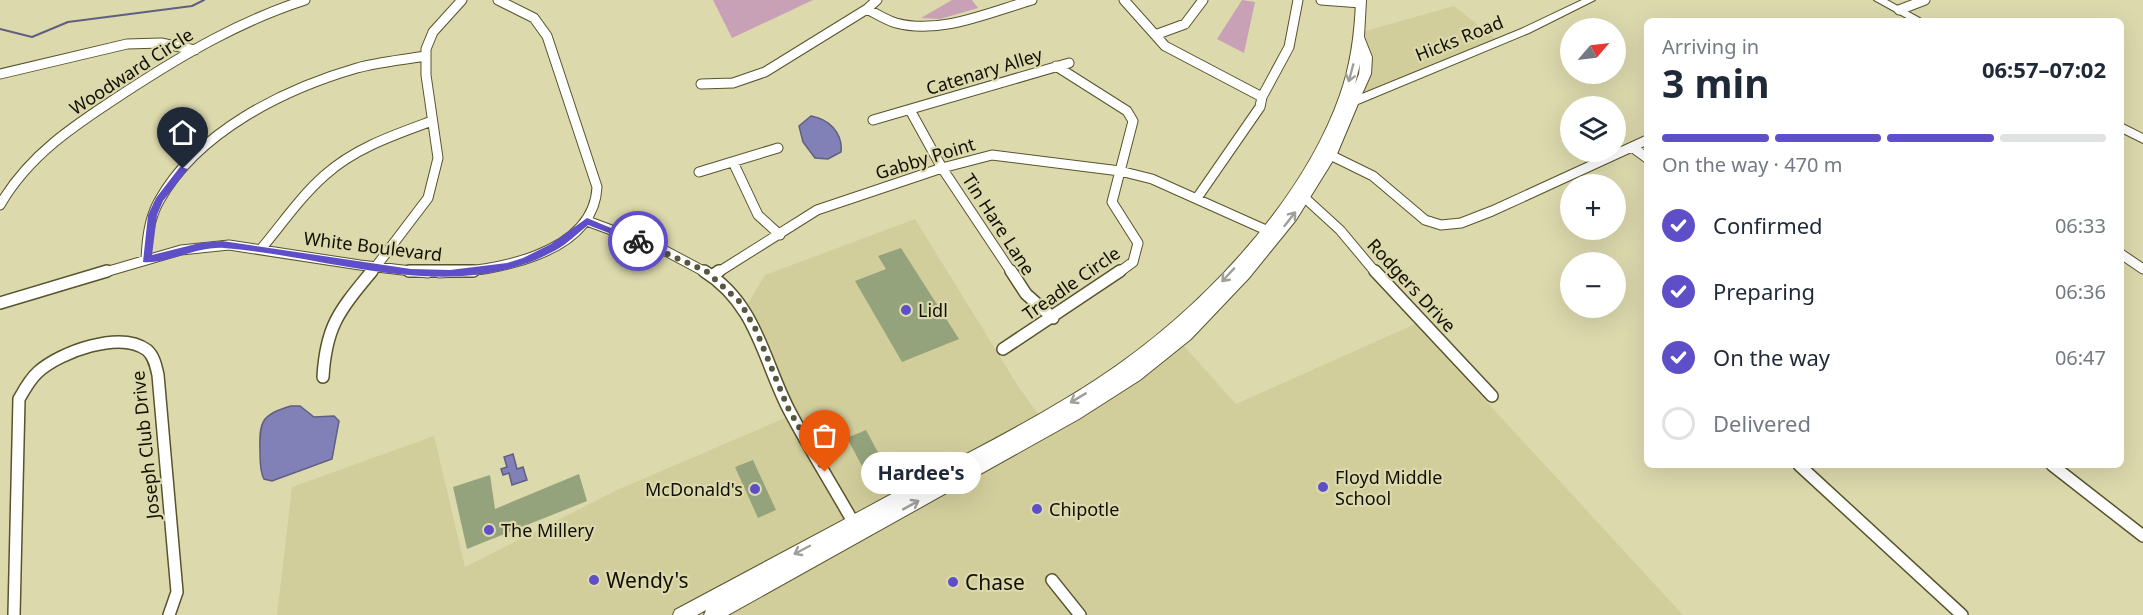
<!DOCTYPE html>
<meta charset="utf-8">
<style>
body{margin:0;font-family:"Noto Sans",sans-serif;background:#f2f2f3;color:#1f2937;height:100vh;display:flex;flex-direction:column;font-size:22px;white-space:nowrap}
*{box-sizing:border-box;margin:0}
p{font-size:20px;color:#747a83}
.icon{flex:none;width:33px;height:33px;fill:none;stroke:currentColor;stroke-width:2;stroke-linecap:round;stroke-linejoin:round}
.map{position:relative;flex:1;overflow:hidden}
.panel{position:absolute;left:1644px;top:18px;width:480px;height:450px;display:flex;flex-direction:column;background:#fff;border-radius:9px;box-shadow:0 6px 24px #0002}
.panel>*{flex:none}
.needle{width:39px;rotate:62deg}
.buttons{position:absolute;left:1560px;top:18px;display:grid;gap:12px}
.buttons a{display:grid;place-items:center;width:66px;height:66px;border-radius:50%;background:#fff;box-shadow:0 6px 24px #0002;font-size:30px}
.pin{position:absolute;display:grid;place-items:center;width:51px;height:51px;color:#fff;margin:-62px -26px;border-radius:50% 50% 50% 0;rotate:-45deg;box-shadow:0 0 6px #0007}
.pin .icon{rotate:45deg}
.courier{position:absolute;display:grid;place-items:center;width:60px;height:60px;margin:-30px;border:4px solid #5e4ec7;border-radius:50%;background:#fff;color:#222;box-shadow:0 2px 8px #0007}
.bubble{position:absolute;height:42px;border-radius:21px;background:#fff;box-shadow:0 6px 24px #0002;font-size:20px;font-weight:700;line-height:42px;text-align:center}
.overview em{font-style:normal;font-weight:700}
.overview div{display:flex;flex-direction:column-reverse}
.overview{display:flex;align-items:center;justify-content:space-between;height:102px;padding:0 18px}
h1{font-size:39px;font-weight:700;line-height:45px}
.bar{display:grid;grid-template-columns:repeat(4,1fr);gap:9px 6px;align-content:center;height:72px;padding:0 18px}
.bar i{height:8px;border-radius:4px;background:#e0e1e3}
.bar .current{background:#5e4ec7}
.bar p{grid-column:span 4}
ol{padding:0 18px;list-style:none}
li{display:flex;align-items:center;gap:18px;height:66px}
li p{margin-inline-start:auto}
li .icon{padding:6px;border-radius:50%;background:#5e4ec7;color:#fff;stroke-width:4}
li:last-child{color:#747a83}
li i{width:33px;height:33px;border:3px solid #e0e1e3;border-radius:50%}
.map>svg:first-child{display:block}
</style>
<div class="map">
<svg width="2143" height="615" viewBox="0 0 2143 615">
<rect width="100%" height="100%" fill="#dcd9ad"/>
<path fill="#d2ce9c" d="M1454,6L1501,43L1351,99L1362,32Z
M915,219L1018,386L1048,428L1183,345L1236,404L1415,324L1683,615H277L292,487L434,436L465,567L617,490L787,417L744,310L765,275Z"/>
<path fill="#c9a1b7" d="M713,0H813L732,38Z
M952,0H972L978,8L940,19L921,18Z
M1242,0L1255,2L1244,53L1217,39Z"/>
<path fill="#8181b7" stroke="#5f5f81" stroke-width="1.5" d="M811,116C829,119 843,133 841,152L828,159L815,158L803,142L799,126Z
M291,406H300L314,417L334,416L339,421L332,459L272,481L264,479C260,472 260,460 260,451C259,421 262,414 291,406Z
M513,454L517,469L523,467L527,480L512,485L509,473L503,475L501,469L507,467L504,457Z"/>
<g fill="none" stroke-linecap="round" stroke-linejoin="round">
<path stroke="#5f5f81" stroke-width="2" d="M0,29L32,37L68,22L192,6L204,0"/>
</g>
<path fill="#94a37b" d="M901,248L959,339L902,362L855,281L886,269L878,256Z
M866,430L881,458L862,466L847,438Z
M753,460L776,510L758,518L735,467Z
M579,474L587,501L467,549L453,487L490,475L495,509Z"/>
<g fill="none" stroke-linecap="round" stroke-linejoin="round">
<defs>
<path id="street-far1" d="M1124,0L1165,46L1262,97
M1321,0L1361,3
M867,9C877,14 886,20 896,23C940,35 990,12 1032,0
M1899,10L1925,0
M1155,35L1185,24L1203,0
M1056,66L1127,111L1133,121L1112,202L1138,243L1133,262L1118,273
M0,74L127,44L161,43L195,50
M701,84L733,83L765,72L867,9L877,0
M910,110L942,168L1012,273
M873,120L1069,63
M1632,147L1647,158
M1322,151L1373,176L1425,220L1441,225L1461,223L1492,211L1647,140
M733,162L758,215L780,235
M699,172L778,148
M1197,198L1260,107L1262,97L1289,47L1298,0
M1305,198L1340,230L1376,273
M0,205C30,153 78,123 127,91C184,54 240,21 305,0
M587,221L660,248L707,273
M261,249C282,224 300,197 325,175C355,148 394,135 432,121
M2121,254L2143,269
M146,259C147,239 149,219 159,201C197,132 284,89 357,68C379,62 402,60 425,56
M102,273L181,250L229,245L360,265L428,273
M371,273L428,198L438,158L426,75V49L433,32L462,0
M439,273C492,272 594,255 597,187L547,36L534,18L498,0
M717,273L817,210L942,168L992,155L1120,171L1152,179L1266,230"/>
<path id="street" d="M409,271H473
M704,271C757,304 763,360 789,410C810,450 834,488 856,527
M1011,271L1026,294L1053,318
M1375,271L1492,396
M712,276L719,271
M0,303L107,271
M1003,349L1120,271
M323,377C326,325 340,310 372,271
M1799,465L1962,615
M2052,465L2143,536
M1052,580L1080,615
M14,615L19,399C24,390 30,379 38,372C60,352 120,330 147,350C154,356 156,366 158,375L177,592L169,615"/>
<path id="secondary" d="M1356,0H1366L1364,37L1372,57L1371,74L1362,94L1521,29L1582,0H1595L1529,33L1358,104L1337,154L1296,220L1249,278L1191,339L1140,380L1079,419L728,615H704L706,610L697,615H673L675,610C759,565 842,521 925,476C983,445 1042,415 1097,379C1195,315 1301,206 1340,95C1351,64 1355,32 1356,0ZM1360,64L1359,74L1355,84Z
M1874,0H1887L1925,21H1912Z
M2121,123L2143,134V143L2121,132Z"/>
</defs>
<use href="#street-far1" stroke="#57542c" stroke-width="11"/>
<use href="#street" stroke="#57542c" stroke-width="14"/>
<use href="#secondary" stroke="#57542c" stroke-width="2"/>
<use href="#street-far1" stroke="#fff" stroke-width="9"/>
<use href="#street" stroke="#fff" stroke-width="11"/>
<use href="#secondary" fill="#fff" fill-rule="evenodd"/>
</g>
<defs><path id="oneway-shaft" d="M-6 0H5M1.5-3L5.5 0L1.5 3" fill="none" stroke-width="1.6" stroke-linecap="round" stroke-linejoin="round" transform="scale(1.5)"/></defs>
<g stroke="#a09f9a">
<use href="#oneway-shaft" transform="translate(1351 73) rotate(105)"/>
<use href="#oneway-shaft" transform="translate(1290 219) rotate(-52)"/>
<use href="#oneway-shaft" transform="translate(1228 275) rotate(133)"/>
<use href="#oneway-shaft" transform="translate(1078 398) rotate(149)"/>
<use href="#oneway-shaft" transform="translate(911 505) rotate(-29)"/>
<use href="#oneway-shaft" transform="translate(802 550) rotate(152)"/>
</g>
<path fill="#5e4ec7" d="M180,167L188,169L163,201L157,215L152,255L200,243L222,241L411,269L450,270L507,263L523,258L551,244L587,218L642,241L638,244L588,225C578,233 567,244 556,250C453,307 332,256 224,248C198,246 164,265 143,262L148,215L156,198Z"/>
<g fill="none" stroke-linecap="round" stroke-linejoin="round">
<path stroke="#58563e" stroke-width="6" stroke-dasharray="0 10.8" d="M638,241L706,271L740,302L756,330L788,408L825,472"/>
</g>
<g fill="#5e4ec7" stroke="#dcd9ad" stroke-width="2">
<circle cx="906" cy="310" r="6"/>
<circle cx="1323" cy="487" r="6"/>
<circle cx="755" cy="489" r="6"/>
<circle cx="1037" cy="509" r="6"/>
<circle cx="489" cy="530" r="6"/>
<circle cx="594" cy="580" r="6"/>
<circle cx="953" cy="582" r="6"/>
</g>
<g text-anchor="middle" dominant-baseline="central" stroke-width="4.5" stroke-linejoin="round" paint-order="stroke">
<g font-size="18" fill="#110f02" stroke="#dcd9ad">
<text transform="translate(1459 38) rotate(-22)">Hicks Road</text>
<text transform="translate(131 71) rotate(-33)">Woodward Circle</text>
<text transform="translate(984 71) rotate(-17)">Catenary Alley</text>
<text transform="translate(925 158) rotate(-17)">Gabby Point</text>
<text transform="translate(999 224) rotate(57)">Tin Hare Lane</text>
<text transform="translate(373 246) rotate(7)">White Boulevard</text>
<text transform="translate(1071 283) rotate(-35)">Treadle Circle</text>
<text transform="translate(1412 285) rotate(47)">Rodgers Drive</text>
<text transform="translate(145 445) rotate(-96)">Joseph Club Drive</text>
</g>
<g font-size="18" fill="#110f02" stroke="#dcd9ad" text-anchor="start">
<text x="918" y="310">Lidl</text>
<text x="1335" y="477">Floyd Middle<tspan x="1335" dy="21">School</tspan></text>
<text x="743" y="489" text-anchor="end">McDonald's</text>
<text x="1049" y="509">Chipotle</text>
<text x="501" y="530">The Millery</text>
</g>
<g font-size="21" fill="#110f02" stroke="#dcd9ad" text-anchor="start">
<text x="606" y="580">Wendy's</text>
<text x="965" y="582">Chase</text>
</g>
</g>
</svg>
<div class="buttons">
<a><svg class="needle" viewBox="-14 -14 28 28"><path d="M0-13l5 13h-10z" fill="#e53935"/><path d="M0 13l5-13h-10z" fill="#747a83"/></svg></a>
<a><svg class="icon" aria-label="layers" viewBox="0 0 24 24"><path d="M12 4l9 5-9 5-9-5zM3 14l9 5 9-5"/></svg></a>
<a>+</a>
<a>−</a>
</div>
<div class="pin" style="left:825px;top:472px;background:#ea580c"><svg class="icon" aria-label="bag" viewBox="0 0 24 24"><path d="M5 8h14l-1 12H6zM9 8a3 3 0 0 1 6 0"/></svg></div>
<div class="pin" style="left:183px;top:169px;background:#1f2937"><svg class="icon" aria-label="home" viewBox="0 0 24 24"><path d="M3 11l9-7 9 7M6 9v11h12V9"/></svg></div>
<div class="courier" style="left:638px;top:241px"><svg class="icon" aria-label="bike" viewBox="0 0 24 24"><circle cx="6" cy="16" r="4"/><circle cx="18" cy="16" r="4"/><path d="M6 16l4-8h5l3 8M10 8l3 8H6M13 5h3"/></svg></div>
<div class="bubble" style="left:861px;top:452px;width:120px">Hardee's</div>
<section class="panel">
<div class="overview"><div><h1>3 min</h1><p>Arriving in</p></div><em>06:57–07:02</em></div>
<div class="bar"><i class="current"></i><i class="current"></i><i class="current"></i><i></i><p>On the way · 470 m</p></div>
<ol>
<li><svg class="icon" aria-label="check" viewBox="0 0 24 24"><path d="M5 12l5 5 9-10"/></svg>Confirmed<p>06:33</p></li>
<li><svg class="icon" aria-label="check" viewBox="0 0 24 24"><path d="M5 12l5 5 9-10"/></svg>Preparing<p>06:36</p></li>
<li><svg class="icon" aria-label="check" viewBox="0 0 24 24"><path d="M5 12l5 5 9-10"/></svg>On the way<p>06:47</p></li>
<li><i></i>Delivered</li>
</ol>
</section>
</div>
